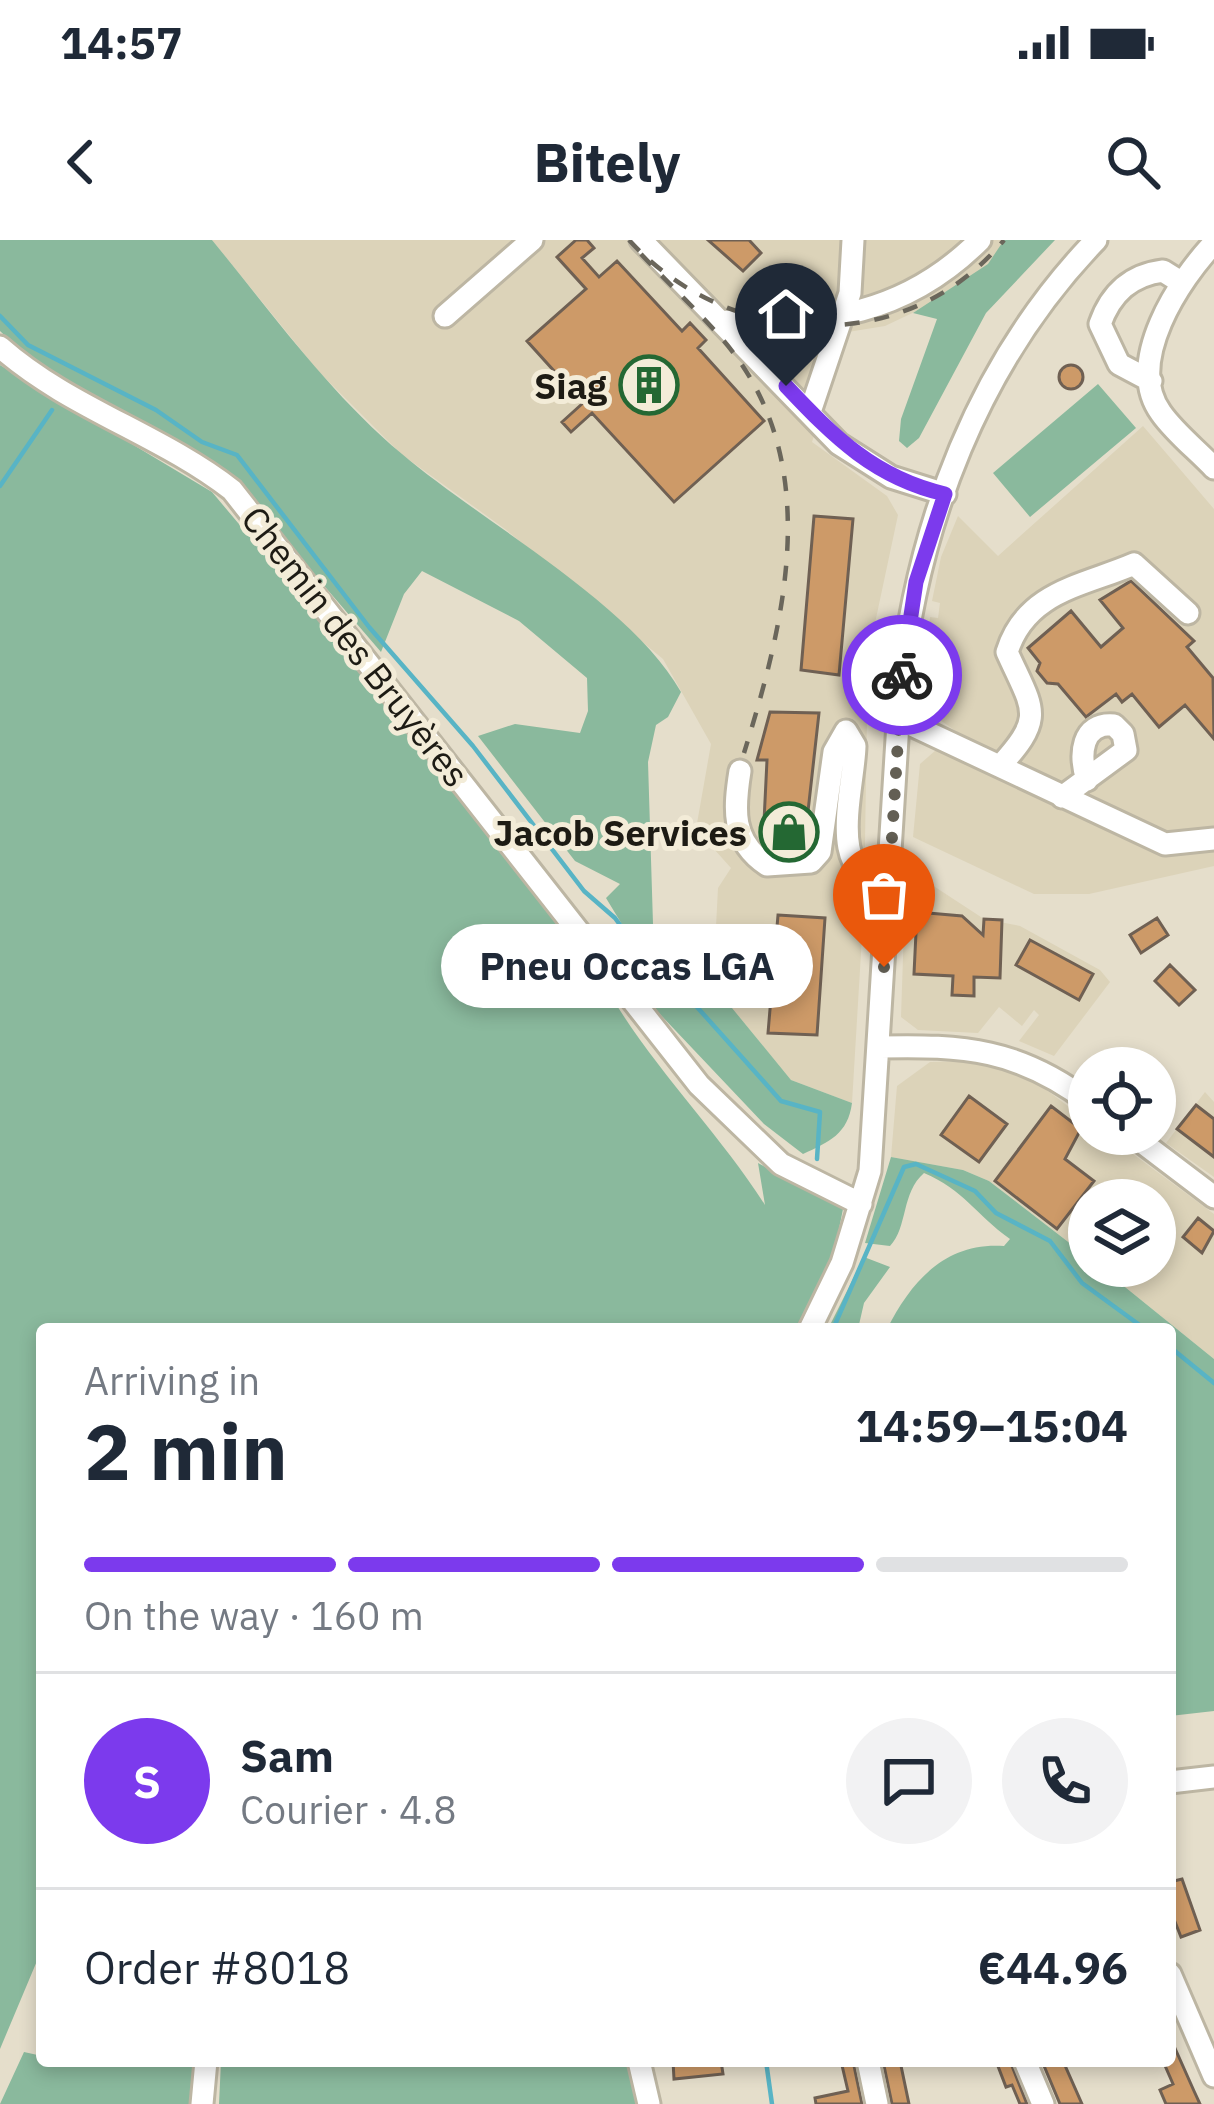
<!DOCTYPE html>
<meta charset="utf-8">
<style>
body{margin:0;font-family:"IBM Plex Sans",sans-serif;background:#f2f2f3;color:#1f2937;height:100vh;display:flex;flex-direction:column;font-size:45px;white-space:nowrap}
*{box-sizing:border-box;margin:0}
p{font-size:39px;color:#747a83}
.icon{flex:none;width:66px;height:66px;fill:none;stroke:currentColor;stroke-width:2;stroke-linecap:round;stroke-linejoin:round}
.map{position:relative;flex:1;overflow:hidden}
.sheet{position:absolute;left:36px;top:1083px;width:1140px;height:744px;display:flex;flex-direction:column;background:#fff;border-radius:12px;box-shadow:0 6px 18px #0003}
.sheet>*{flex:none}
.tools{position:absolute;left:1068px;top:807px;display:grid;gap:24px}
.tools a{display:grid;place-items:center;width:108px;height:108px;border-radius:50%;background:#fff;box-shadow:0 6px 18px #0003;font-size:60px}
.pin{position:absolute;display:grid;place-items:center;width:102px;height:102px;color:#fff;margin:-123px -51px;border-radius:50% 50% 50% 0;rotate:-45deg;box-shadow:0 0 12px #0007}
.pin .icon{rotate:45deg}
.courier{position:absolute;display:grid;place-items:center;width:120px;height:120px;margin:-60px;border:9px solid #7c3aed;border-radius:50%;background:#fff;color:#222;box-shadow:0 3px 15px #0007}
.bubble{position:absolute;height:84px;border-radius:42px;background:#fff;box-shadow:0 6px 18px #0003;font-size:39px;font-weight:700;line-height:84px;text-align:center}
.headline em{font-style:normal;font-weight:700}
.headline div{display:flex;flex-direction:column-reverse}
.headline{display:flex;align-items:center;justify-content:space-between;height:204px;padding:0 48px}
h1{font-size:78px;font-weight:700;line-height:90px}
.bar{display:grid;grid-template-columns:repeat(4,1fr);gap:18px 12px;align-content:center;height:144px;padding:0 48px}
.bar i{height:15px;border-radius:9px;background:#e0e1e3}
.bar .on{background:#7c3aed}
.bar p{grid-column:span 4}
.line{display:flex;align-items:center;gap:30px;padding:0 48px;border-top:3px solid #e0e1e3}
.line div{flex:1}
.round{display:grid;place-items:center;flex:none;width:126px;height:126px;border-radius:63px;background:#f2f2f3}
.status{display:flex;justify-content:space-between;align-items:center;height:84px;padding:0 60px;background:#fff;direction:ltr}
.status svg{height:33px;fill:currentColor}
header{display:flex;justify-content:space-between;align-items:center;height:156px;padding:0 48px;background:#fff;font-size:54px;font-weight:700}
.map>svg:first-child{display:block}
</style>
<div class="status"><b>14:57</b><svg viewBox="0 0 49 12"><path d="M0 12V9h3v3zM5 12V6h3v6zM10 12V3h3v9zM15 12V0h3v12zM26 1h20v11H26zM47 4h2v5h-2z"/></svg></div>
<header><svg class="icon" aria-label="back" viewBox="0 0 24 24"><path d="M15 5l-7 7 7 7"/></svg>Bitely<svg class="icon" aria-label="search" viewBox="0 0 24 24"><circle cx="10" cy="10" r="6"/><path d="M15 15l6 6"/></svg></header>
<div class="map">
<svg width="1214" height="1864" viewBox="0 0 1214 1864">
<rect width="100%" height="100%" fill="#e5decb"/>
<path fill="#dcd3b9" d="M212,0H1004L989,24L942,59L885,86L848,92L812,202L887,256L898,275L868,416L864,663L852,863L791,840L713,745L718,648L731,628L696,589L711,504L663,419L505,289L401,214L319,132Z
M1143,186L1214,269V626L1089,654H1034L913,597L920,524L936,510L961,521L970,501L930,473L921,449L930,377L938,378L940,363L932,361L941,317L958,276L998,316Z
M906,628L984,679L1020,686L1100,730L1110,742L1054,816L1019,801L1039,775L1034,770L1022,786L999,767L978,793L918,790L901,777Z
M961,821L999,826L1032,839L1089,882V894H1106L1214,974V1119L1099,1026H1155V960H1089V1018L989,941L963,930L891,917L897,846L930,822Z
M1205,852L1214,862V937L1166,903Z"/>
<path fill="#8ab99d" d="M0,0H212C272,73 329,153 402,214C482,282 631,363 681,452L668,477L656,485L648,522L653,684L637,691L623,686L606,658L620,644L575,621L478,496L515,484L580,493L588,471L587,438L519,381L422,331L404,354L381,412L228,234L36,125L0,91Z
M1004,0H1055L986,73L919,198L907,208L899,201L901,179L937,79L913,73L988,24Z
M0,125L212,252L392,466L599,734C641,816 714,885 765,965L758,923L843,969L834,1014L796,1089H308L295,1083L283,1089H42V1709L0,1809Z
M1098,144L1136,188L1030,277L993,233Z
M676,697L715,716L714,746L791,840L852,863C848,894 829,902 803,914L764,884L657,771L638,735Z
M891,917L963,930L989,941L1089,1018V1026H1099L1214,1119V1471L1170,1476V1089H887C912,1040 946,1002 1004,1006L1010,999C975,974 964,950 924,933C901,953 908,987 890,1006L865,1003Z
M864,1017L890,1027L864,1063L858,1089H828Z
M24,1812L42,1816V1821H196L193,1864H0Z
M221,1821H630L640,1864H219Z"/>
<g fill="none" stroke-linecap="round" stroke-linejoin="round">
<path stroke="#58b4c5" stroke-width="4.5" d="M0,76L28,105L156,170L202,202L237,215L369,387L473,506L584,651L615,678L659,738L697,767L781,861L820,872L817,919
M0,246L52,170
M833,1089L904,927L916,924L975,951L996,973L1050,1001L1082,1043L1145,1089
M1170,1107L1214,1143
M766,1821L772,1864"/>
</g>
<path fill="#cd9a68" stroke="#6f6053" stroke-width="3" d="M576,0H587L594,8L582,18L599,37L617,21L682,91L690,83L706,100L698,108L764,181L674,262L592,173L571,192L562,182L583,163L527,101L586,49L557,17Z
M708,0H749L761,13L743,31Z
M1059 137a12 12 0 1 1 24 0a12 12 0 1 1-24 0Z
M814,276L853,279L839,435L801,430Z
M1131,341L1194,401L1187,407L1213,438L1214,499L1185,465L1159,487L1132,454L1122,462L1116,454L1086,477L1058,444L1047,443L1037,431L1040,423L1028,408L1071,371L1101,407L1123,388L1100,360Z
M770,472L819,473L804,607L772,610L763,602L767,520H757Z
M917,672L962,676L983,695L984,679L1002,680L1000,738L974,737V756L952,755L953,736L914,734Z
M778,675L825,678L817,795L768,793Z
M1157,678L1168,695L1141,713L1130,695Z
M1030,700L1093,734L1079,760L1016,725Z
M1170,725L1195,750L1179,765L1155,741Z
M969,856L1007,884L979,922L941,895Z
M1196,865L1214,879V917L1177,889Z
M1051,866L1081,889L1065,919L1094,941L1057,989L995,941Z
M1198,978L1214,991L1202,1013L1183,997Z
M1182,1639L1200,1690L1181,1697L1170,1669V1642Z
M1170,1797L1194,1851L1200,1864H1166L1160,1850L1173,1844L1163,1821H1170Z
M673,1821H721L723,1834L674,1839Z
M841,1821H853L862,1864H816L815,1858L848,1851Z
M883,1821H900L909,1864H892Z
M996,1821H1010L1027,1864H1020L1012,1845L1006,1847Z
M1042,1821H1063L1082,1864H1060Z"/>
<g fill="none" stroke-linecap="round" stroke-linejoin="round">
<defs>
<path id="minor" d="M641,0L839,204L891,237L945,254
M1214,3C1180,39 1124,122 1161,173C1175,193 1197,210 1214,228
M445,76L532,0
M723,81C824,85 905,75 980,0
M0,107C69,168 160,194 232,250L699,845L781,924L861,964
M1151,141L1119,124L1100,84C1111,53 1131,35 1163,31L1179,41
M810,172L850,53L853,0
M899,479L1165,604L1214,599
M1000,526C1046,476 1033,470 1007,412C1026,351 1083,346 1134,324L1188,373
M740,531C734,569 731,601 767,625L811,622L820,612L834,512L846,491L855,506C854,549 824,642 889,640
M1062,557L1126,510L1123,494L1114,485C1081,482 1079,515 1087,540
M879,807C964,805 1019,809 1089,862
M1131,894L1214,957
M810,1089L842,1023L870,931L900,451C917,284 979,121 1096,0
M1170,1542L1214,1537
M1170,1734L1214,1836
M639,1821L649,1864
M868,1821L877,1864
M1025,1821L1043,1864
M202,1864L206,1821"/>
</defs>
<use href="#minor" stroke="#bdb6a3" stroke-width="27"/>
<use href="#minor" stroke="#fff" stroke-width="21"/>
<path stroke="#6a665b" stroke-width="4.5" stroke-dasharray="15 15" stroke-linecap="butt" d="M629,0C729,110 907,118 1004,0
M641,14C668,43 698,71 724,101C825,221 786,378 744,513"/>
</g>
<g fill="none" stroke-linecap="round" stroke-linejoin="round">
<path stroke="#635f54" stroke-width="12" stroke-dasharray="0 21.6" d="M884,727L902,435"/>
<path stroke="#7c3aed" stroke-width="15" d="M786,146C834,197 875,238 945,254L916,342L902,435"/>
</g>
<defs>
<symbol id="building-ring" viewBox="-11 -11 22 22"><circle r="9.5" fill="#f3ecd8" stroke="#246833" stroke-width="1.5"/><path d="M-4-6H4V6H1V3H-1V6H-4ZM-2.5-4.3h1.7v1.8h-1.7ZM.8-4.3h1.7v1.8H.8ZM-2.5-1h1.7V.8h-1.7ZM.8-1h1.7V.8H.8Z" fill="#246833"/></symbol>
<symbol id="shop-ring" viewBox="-11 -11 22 22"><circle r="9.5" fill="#f3ecd8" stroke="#246833" stroke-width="1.5"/><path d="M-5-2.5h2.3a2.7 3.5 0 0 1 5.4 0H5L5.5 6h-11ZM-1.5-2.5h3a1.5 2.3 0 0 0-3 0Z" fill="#246833"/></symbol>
</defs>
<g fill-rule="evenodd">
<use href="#building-ring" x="616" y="112" width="66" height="66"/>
<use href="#shop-ring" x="756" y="559" width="66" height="66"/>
</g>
<g text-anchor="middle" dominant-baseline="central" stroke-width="10" stroke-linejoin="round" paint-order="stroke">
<g font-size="36" font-weight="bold" fill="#1d1b14" stroke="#f3ecd8" text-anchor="end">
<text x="607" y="145">Siag</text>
<text x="747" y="592">Jacob Services</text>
</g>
<g font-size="36" fill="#1d1b14" stroke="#f3ecd8">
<text transform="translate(356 406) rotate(52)">Chemin des Bruyères</text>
</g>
</g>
</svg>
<div class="tools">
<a><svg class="icon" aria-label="locate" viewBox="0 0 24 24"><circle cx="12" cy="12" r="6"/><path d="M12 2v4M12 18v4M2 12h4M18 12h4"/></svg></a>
<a><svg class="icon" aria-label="layers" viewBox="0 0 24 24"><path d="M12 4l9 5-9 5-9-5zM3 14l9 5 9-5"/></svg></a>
</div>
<div class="pin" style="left:884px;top:727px;background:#ea580c"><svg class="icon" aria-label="bag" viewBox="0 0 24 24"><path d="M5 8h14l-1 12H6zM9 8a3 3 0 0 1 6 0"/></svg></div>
<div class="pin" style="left:786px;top:146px;background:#1f2937"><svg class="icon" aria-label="home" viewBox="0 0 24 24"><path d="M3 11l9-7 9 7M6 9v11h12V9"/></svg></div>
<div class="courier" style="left:902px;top:435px"><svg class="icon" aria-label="bike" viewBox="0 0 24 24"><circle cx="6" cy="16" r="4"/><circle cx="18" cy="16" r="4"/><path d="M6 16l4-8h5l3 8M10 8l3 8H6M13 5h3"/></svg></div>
<div class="bubble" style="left:441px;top:684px;width:372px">Pneu Occas LGA</div>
<section class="sheet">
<div class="headline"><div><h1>2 min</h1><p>Arriving in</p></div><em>14:59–15:04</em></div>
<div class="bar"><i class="on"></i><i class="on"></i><i class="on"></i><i></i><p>On the way · 160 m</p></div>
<div class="line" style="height:216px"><b class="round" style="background:#7c3aed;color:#fff">S</b><div><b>Sam</b><p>Courier · 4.8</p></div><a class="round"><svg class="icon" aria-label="chat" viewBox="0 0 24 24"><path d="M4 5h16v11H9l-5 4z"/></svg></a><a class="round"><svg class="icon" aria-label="phone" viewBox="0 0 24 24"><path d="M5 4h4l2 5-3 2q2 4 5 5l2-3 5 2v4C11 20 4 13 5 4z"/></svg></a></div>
<div class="line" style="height:156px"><div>Order #8018</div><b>€44.96</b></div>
</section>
</div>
